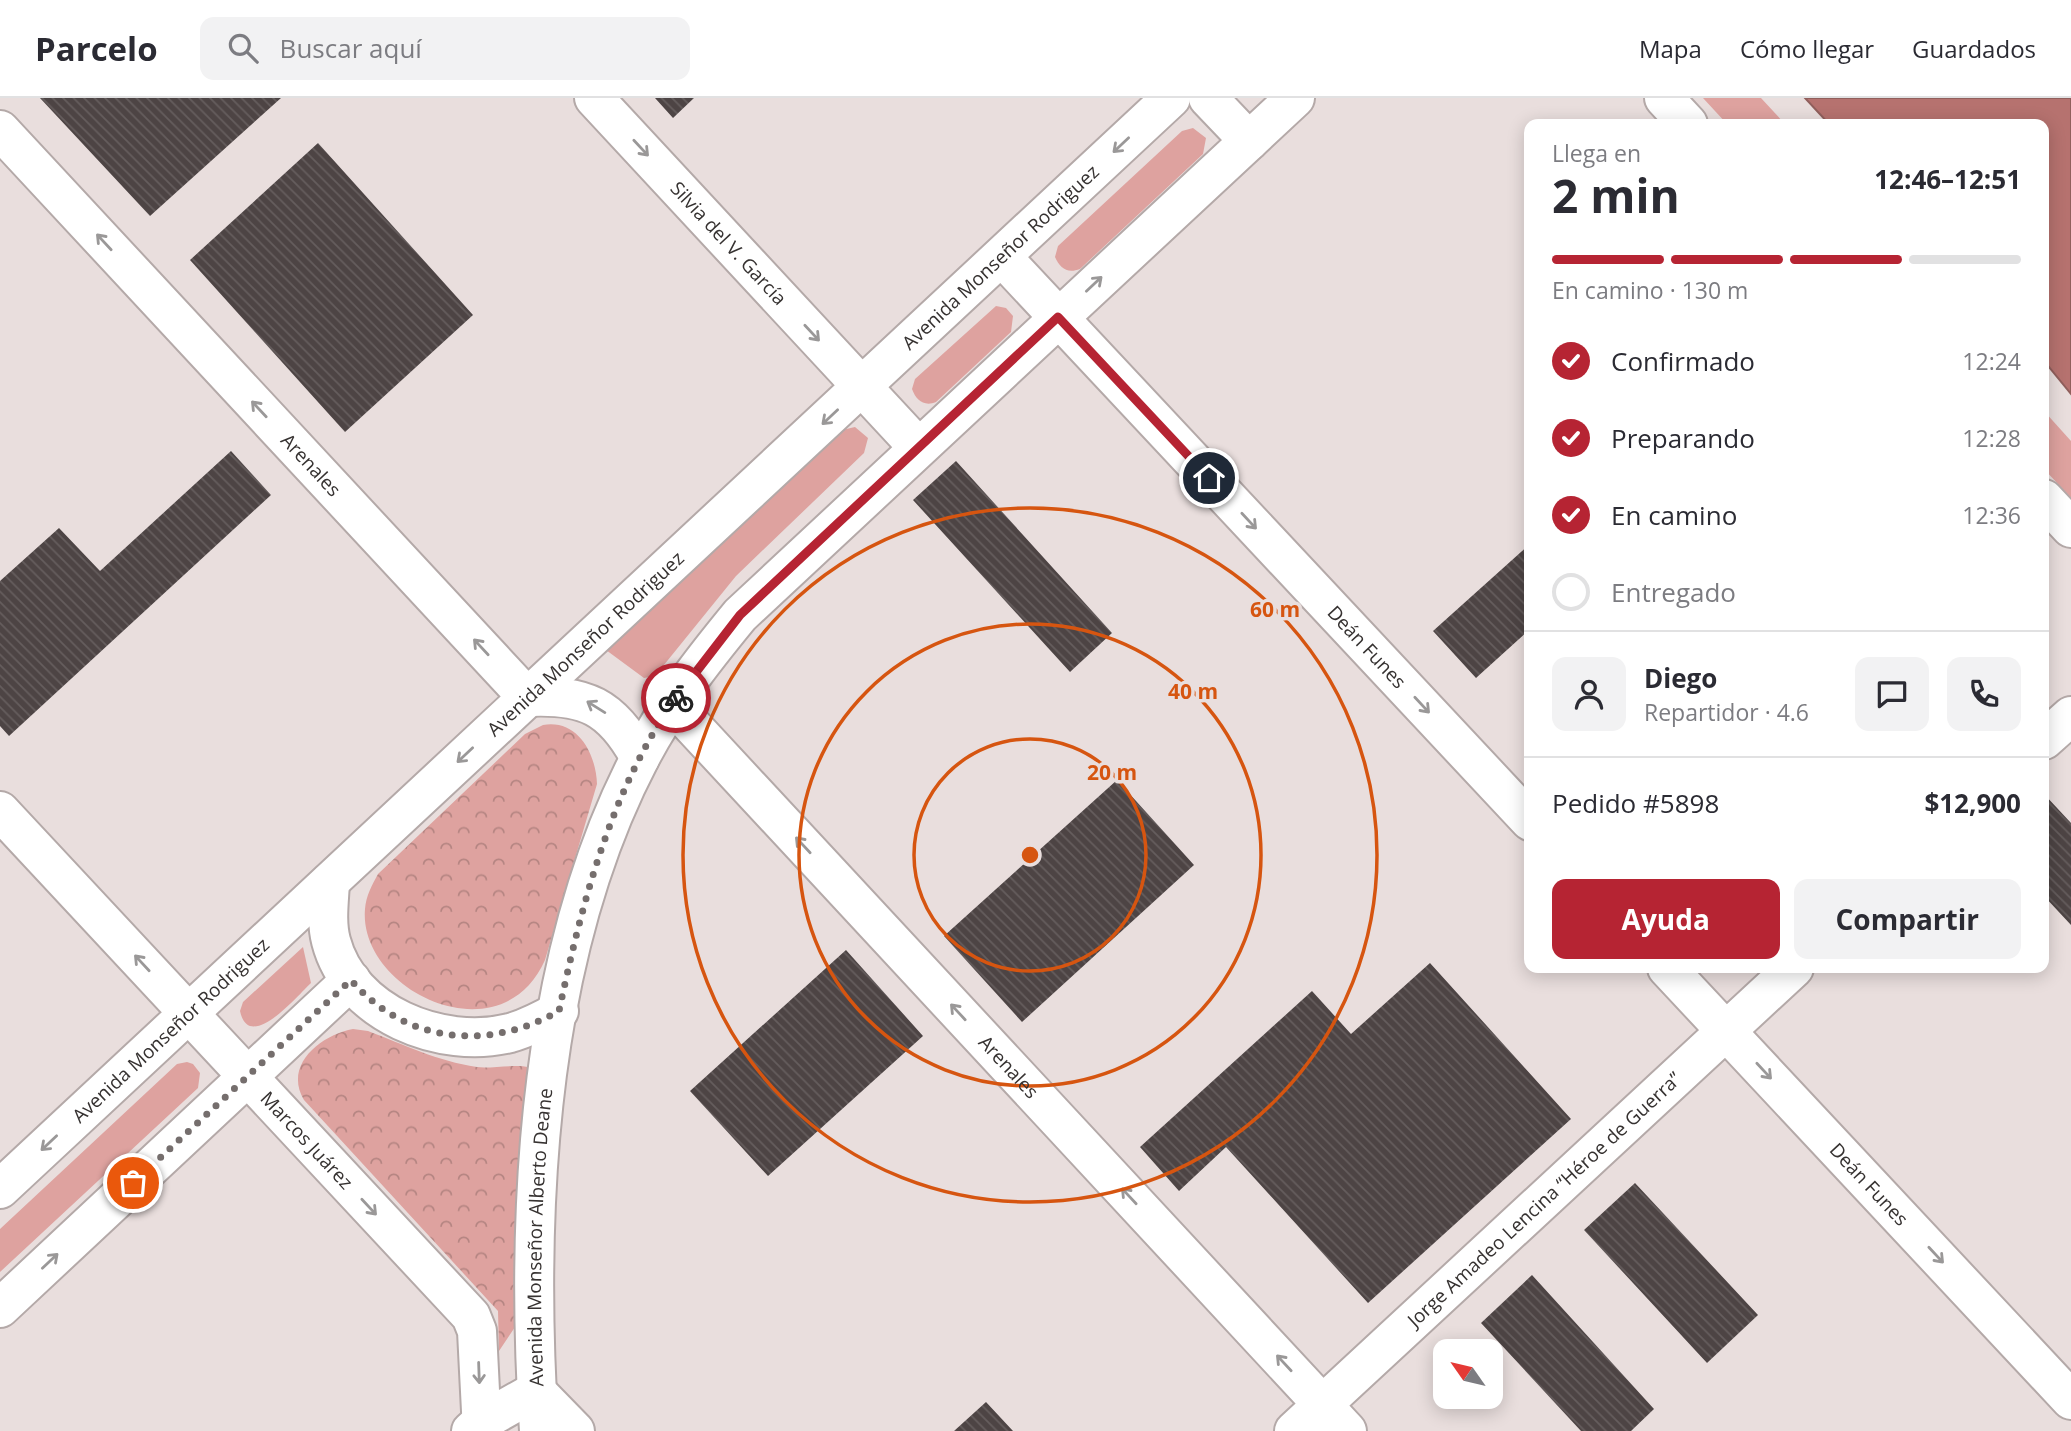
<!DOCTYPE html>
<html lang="es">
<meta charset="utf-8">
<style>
body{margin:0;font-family:"Open Sans",sans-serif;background:#f2f2f3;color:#2b2b33;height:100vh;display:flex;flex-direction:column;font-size:26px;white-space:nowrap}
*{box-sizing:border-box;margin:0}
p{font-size:23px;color:#7c7c81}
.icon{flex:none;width:38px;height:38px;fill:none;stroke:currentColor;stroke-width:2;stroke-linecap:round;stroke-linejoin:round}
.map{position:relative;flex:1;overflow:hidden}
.details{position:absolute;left:1524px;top:21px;width:525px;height:854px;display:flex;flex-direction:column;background:#fff;border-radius:14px;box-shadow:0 4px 18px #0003}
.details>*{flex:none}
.needle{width:46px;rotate:304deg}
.tools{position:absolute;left:1433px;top:1241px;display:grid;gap:14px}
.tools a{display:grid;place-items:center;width:70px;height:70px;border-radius:14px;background:#fff;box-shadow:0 4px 18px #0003;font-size:35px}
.pin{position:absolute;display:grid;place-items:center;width:60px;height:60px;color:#fff;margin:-30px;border:4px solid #fff;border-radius:50%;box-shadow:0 2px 7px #0007}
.courier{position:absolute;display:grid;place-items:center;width:70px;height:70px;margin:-35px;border:5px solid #b62433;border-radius:50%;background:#fff;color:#222;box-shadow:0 2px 9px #0007}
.overview em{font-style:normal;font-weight:700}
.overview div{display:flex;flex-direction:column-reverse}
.overview{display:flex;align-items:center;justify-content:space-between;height:119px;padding:0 28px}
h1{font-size:46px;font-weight:700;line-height:52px}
.bar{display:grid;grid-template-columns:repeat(4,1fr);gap:10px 7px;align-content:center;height:84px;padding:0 28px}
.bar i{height:9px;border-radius:5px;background:#e1e1e2}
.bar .current{background:#b62433}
.bar p{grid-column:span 4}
.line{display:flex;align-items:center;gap:18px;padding:0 28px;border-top:2px solid #e1e1e2}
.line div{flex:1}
.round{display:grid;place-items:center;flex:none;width:74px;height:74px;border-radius:14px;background:#f2f2f3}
ol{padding:0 28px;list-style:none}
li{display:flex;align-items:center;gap:21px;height:77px}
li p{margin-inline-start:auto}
li .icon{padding:7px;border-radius:50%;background:#b62433;color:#fff;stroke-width:4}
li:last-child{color:#7c7c81}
li i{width:38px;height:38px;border:4px solid #e1e1e2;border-radius:50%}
.cta{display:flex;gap:14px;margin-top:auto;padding:14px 28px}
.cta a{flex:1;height:80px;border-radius:14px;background:#b62433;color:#fff;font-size:28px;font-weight:700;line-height:80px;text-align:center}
.cta a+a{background:#f2f2f3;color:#2b2b33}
header{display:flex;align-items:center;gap:42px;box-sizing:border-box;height:98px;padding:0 35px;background:#fff;border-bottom:2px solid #e1e1e2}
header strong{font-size:33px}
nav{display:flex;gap:38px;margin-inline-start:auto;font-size:24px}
.search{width:490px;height:63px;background:#f2f2f3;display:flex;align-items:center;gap:18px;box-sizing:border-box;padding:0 24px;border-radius:14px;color:#7c7c81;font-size:26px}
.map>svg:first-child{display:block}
</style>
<header>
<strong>Parcelo</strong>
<div class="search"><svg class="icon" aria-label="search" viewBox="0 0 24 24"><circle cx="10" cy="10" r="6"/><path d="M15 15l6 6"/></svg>Buscar aquí</div>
<nav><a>Mapa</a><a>Cómo llegar</a><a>Guardados</a></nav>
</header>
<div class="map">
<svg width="2071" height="1333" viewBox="0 0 2071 1333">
<defs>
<pattern id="park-crowns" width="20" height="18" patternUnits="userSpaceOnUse" patternTransform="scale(1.75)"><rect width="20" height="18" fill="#dea29f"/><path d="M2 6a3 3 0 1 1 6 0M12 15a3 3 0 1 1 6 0" fill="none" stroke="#b58582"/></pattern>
<pattern id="building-back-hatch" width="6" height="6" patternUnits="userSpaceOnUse" patternTransform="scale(1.75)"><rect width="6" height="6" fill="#4d4444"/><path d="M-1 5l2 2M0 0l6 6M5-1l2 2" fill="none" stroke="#655d5d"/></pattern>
</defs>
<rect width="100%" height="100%" fill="#e9dedd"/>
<path fill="#dea29f" d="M1703,0H1761L1785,26H1727Z
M1193,30L1206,40L1203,56L1080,171C1067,176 1060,170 1055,159L1058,148L1182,33Z
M996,208L1006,210L1013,218L1011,234L936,304C924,309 916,302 912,291L915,281Z
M2044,313L2071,343V400L2044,371Z
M855,329L868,340L864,355L736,478L655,578L644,580L606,552L842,332Z
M303,849L311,885C298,897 249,956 240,913L243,904Z
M187,964L193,966L200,975L198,990L0,1174V1131L177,966Z"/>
<path fill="url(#park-crowns)" d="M543,627C578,621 596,656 597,686L545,862C501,961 358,893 365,811C366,798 372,787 378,776L525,636Z
M353,931L368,933C405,947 437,963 477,969C491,971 521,965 530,970L518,1103L515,1229L499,1253L498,1213L304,1002C283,967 321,937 353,931Z"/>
<path fill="#b6726f" stroke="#905f5c" stroke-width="2" d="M1805,0H2071V296L2044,263V26H1829Z"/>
<path fill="url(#building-back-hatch)" d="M40,0H281L150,118Z
M655,0H694L673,20Z
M318,45L473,217L345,334L190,162Z
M231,353L271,397L9,638L0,628V483L59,430L100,473Z
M956,363L1112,535L1070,574L913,402Z
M1530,446V531L1476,580L1433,533Z
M1117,682L1194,767L1022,924L944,838Z
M2044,696L2071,725V827L2044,798Z
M846,852L923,938L768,1078L690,993Z
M1430,865L1571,1021L1368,1205L1226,1049L1179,1093L1140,1049L1312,893L1351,936Z
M1635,1085L1758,1217L1707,1265L1584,1132Z
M1532,1177L1654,1311L1631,1333H1581L1481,1225Z
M986,1304L1013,1333H954Z"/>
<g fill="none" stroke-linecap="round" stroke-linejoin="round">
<defs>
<g id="minor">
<path id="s1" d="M594,0L918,349"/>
<path d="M1208,0L1249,43"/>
<path d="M1664,0L1688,26"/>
<path id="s2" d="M0,32L527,599C585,596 612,608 640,660"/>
<path id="s3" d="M1002,159L1530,723"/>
<path d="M2044,401L2071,430"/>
<path id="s4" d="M672,606L1347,1333"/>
<path d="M2044,642L2071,618"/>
<path id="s5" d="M0,713L471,1218L477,1233L482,1333"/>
<path d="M330,784C329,804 326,824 331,843C350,916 441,952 510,935C528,930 543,922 559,913"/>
<path id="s6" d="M1667,870L2071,1302"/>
<path id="s7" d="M0,1091L1171,0"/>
<path d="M0,1210L351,882"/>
<path d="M471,1333L481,1324L536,1293L575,1333"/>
<path id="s8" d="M539,1333C525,1115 537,857 640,660C667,608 703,562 740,517L1295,0"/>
<path id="s9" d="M1294,1333L1794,870"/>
</g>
</defs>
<use href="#minor" stroke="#b4a9a8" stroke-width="42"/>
<use href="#minor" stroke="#fff" stroke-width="38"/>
</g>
<defs><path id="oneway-shaft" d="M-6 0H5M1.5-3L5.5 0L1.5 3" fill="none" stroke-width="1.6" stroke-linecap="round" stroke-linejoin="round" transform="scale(1.75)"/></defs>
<g stroke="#9a9898">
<use href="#oneway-shaft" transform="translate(1121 47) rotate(137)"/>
<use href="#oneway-shaft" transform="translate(641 50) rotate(47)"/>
<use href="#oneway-shaft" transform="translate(104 144) rotate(-133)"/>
<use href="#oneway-shaft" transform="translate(1094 186) rotate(-43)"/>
<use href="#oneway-shaft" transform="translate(812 235) rotate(47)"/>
<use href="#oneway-shaft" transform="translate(259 311) rotate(-133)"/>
<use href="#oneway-shaft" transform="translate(830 319) rotate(137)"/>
<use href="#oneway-shaft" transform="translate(1249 423) rotate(47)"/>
<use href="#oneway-shaft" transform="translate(481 549) rotate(-133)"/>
<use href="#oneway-shaft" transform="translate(1422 607) rotate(47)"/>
<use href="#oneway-shaft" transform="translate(596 609) rotate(-148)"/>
<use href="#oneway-shaft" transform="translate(465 657) rotate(137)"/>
<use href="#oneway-shaft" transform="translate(803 747) rotate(-133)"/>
<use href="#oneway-shaft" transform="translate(142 865) rotate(-133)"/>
<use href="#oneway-shaft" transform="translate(958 914) rotate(-133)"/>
<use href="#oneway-shaft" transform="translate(1764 973) rotate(47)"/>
<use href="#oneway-shaft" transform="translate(49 1045) rotate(137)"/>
<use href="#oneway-shaft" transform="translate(1129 1098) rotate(-133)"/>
<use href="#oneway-shaft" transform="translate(369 1109) rotate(47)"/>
<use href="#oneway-shaft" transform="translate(1936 1157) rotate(47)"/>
<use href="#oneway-shaft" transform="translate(50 1163) rotate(-43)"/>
<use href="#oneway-shaft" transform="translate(1284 1265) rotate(-133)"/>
<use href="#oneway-shaft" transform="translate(479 1275) rotate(88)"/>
</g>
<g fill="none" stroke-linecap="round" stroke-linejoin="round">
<path stroke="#756e6d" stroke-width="7" stroke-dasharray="0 12.6" d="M133,1085L351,882C405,945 487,954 559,913C582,805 611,691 676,600"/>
<path stroke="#b62433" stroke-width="9" d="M676,600L740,517L1058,219L1209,380"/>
</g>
<g fill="none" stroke="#d65510" stroke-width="3.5">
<circle cx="1030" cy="757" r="116"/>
<circle cx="1030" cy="757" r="231"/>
<circle cx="1030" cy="757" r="347"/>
</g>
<g text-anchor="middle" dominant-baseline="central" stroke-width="7" stroke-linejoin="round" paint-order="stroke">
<g font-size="19" fill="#363231" stroke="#e9dedd">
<text stroke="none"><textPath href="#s1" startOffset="198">Silvia del V. García</textPath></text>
<text stroke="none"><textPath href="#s7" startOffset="1367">Avenida Monseñor Rodriguez</textPath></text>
<text stroke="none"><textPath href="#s2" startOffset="457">Arenales</textPath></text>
<text stroke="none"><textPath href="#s7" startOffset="800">Avenida Monseñor Rodriguez</textPath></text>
<text stroke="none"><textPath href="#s3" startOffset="534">Deán Funes</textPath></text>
<text stroke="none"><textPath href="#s7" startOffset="233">Avenida Monseñor Rodriguez</textPath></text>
<text stroke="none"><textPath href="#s4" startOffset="495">Arenales</textPath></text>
<text stroke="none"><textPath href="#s5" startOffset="450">Marcos Juárez</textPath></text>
<text stroke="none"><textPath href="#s6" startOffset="296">Deán Funes</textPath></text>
<text stroke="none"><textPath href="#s9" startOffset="341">Jorge Amadeo Lencina “Héroe de Guerra”</textPath></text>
<text stroke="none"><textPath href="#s8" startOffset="194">Avenida Monseñor Alberto Deane</textPath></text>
</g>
</g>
<circle cx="1030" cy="757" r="10" fill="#d65510" stroke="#e9dedd" stroke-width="3.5"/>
<g font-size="21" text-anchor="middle" font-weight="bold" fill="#d65510" stroke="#e9dedd" stroke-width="7" stroke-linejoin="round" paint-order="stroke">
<text x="1275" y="519">60 m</text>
<text x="1193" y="601">40 m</text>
<text x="1112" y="682">20 m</text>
</g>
</svg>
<div class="tools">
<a><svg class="needle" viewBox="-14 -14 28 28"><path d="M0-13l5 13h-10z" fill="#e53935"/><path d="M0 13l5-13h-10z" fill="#7c7c81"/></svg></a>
</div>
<div class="pin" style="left:133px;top:1085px;background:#ea580c"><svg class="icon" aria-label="bag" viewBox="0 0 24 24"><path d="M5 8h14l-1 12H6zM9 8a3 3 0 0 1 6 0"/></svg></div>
<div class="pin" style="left:1209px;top:380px;background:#1f2937"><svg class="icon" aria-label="home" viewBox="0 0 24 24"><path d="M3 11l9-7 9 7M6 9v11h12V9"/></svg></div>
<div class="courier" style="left:676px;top:600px"><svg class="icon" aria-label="bike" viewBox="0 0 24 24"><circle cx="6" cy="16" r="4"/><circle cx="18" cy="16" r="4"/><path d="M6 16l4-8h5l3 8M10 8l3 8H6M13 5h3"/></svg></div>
<section class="details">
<div class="overview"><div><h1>2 min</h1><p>Llega en</p></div><em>12:46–12:51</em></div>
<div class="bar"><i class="current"></i><i class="current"></i><i class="current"></i><i></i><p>En camino · 130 m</p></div>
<ol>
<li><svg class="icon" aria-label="check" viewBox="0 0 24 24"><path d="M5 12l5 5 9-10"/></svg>Confirmado<p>12:24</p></li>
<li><svg class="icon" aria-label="check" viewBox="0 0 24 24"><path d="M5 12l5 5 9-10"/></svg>Preparando<p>12:28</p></li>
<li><svg class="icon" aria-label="check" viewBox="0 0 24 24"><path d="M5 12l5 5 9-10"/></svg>En camino<p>12:36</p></li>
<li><i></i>Entregado</li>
</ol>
<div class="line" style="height:126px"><a class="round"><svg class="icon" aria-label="person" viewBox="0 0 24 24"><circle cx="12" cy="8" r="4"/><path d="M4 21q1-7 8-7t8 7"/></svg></a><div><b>Diego</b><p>Repartidor · 4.6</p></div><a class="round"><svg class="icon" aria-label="chat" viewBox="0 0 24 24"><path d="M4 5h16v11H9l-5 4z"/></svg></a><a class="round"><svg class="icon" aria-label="phone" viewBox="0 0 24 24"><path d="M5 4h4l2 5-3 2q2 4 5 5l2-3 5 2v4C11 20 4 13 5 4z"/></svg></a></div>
<div class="line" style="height:91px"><div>Pedido #5898</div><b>$12,900</b></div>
<div class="cta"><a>Ayuda</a><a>Compartir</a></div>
</section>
</div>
